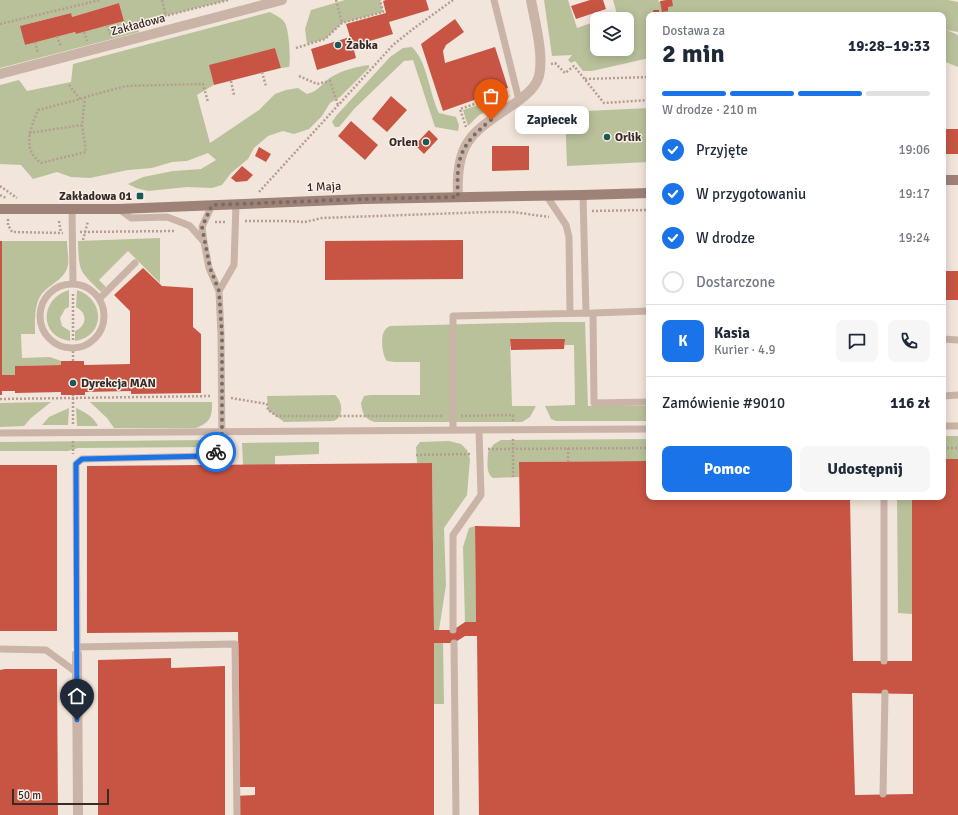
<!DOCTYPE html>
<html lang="pl">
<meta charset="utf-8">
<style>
body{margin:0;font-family:Signika,sans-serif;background:#f6f6f7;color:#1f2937;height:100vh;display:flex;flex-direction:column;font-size:15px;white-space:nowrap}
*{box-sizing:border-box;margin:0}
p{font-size:13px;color:#747a83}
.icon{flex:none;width:22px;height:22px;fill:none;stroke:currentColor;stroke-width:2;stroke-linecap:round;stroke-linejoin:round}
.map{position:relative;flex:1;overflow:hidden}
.sheet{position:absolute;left:646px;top:12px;width:300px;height:488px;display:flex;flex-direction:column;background:#fff;border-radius:8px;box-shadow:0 2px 10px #0003}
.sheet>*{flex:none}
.tools{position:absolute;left:590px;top:12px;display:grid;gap:8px}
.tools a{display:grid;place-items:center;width:44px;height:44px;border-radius:8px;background:#fff;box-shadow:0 2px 10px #0003;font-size:20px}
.scale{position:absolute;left:12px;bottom:10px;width:97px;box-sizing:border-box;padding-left:4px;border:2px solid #372b28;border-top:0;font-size:11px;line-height:14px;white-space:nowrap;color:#372b28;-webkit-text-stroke:3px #faefe8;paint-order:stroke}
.pin{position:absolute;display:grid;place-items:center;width:34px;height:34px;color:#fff;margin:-41px -17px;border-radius:50% 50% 50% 0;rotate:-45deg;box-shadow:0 0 4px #0007}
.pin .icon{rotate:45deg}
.courier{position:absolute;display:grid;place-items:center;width:40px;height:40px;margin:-20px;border:3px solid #1a73e8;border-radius:50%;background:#fff;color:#222;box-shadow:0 1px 5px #0007}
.bubble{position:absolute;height:28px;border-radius:8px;background:#fff;box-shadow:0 2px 10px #0003;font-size:13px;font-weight:700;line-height:28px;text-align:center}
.overview em{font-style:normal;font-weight:700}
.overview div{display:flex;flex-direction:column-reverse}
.overview{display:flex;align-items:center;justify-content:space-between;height:68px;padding:0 16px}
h1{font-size:26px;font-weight:700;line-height:30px}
.bar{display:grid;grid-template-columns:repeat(4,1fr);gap:6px 4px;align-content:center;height:48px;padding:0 16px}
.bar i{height:5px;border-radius:3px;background:#e0e1e3}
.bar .active{background:#1a73e8}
.bar p{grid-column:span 4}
.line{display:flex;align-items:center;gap:10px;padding:0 16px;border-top:1px solid #e0e1e3}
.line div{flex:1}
.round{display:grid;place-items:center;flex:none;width:42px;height:42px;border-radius:8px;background:#f6f6f7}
ol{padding:0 16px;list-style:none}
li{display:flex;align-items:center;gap:12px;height:44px}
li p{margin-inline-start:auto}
li .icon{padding:4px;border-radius:50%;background:#1a73e8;color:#fff;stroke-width:4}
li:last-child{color:#747a83}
li i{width:22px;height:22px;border:2px solid #e0e1e3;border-radius:50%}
.cta{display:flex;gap:8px;margin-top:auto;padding:8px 16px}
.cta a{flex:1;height:46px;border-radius:8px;background:#1a73e8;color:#fff;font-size:16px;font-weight:700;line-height:46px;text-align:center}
.cta a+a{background:#f6f6f7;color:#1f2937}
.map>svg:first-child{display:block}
</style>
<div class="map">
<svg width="958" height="815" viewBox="0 0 958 815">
<rect width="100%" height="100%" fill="#f2e5db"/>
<path fill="#b9c19b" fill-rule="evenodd" d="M0,0H228L137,23L139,32L0,68ZM119,3L124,21L76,34L75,32L25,45L21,26L70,13L72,17Z
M345,0H380L383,12L342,23L325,39L307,44L305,29L311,10Z
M544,0H568L577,28L597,21V49H627V19H603L617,14L613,0H658L659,2L666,0H948L958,2V32L947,30L958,35V67L943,61V15H649V58L592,71H583L575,61L571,63L568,60L572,55L552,56Z
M270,12C275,15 282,18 285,23C289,30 291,60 289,67L281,68L275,48L197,95L210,143L259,110L275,94L286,90L298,88L307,94C320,91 323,81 333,76C341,71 359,66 369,65V68L340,97L330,103L322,116L309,129L294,134L283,131L268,136L254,148L248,159L231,173L222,185L212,188L187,187L148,191L136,188L128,184L143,177L173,171L201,169L216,160L208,153L187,161L172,162L152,168L128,170L90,178L71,177L57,172L33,179L21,165L0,164V85L19,80L27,91L71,82L73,64Z
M412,47C428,63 429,93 439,113L456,117L459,125L458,131L435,127L413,60L404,61L355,108L339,127H335L332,122L336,116L390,57L403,48Z
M510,95L509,97L478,116L468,126L463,110Z
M649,108V162L567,166L565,112Z
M160,238V283L128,251L99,280L106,287L101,292C79,270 79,273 78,241Z
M2,241H67C67,248 69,258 68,265C65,280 49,284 41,295C34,306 35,321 35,334H21L22,358L50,357L61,361V365L15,366V375H2Z
M69,290V307L65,309L60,318L62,326L70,331V341C39,337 39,299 69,290Z
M77,290C105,299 106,336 75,341V331C87,326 88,313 76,307Z
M556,322H585L588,406H649V421H556L551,419L545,406L575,405L574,345H565L564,339H510L512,406H536L530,417L522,422H375C365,420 362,413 361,403L364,396L370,395H420V362H395L387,361C382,355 380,336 385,330C386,328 388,327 390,326Z
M335,395C343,401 344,417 334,421L284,422L268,410L267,396Z
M51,402L31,418L24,426L0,427V403Z
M90,402H212C212,417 211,422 196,428H114L107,418Z
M69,408L68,425H42L49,417Z
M76,408C86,413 93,416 98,426H77Z
M943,436H958V459H943Z
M649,439V461L520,462L519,477L493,478C485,473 488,460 488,452L494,444L501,440Z
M210,440V447L78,448L68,451H0V442Z
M449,441L461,444L467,450L470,459L467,495L444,528L446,585L439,630H434L432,463H417L416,447L420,442Z
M319,442V454L275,456V465H243L242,443Z
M897,497H912V614L898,613Z
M475,526L476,622H465L463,547L469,528Z
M434,643H443L444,704H434Z"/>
<path fill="#c85544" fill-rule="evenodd" d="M386,0H426L429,10L389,22L393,34L353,46L356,58L317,70L311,49L350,37L346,24L386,13L383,1Z
M590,0H603L606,9L576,19L571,6Z
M667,0H672L673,6L668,7V11L662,12L660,1Z
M119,3L124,21L76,34L75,32L25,45L20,26L71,13L72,17Z
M653,10H659V15H653Z
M455,19L464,32L446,45L443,51L445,63L495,47L508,88L443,111L421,44Z
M275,48L281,68L214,85L209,65Z
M391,96L407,110L387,132L372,119Z
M351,121L378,145L365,160L338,136Z
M943,129H958V154H943Z
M429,130L438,139L424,154L415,145Z
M492,146H529V170L492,171Z
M259,147L271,154L266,162L255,156Z
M242,166L253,175L247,181L236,182L231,178Z
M463,240V279L325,280V241Z
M0,241H2V375H15V366L61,365V361H84V365L130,364V311L114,295L143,268L162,286L193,288V327L201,334V393L131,394V391L85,392V395H61V392L15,393V391H2V395H0Z
M943,271H958V300H943Z
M510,339H565L564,349L511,350Z
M943,459H958V815H479L477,636H465L454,643H434V815H236L235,796L255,795V787H240L238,632L87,633V466L432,463L434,630H453L465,622H476L475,526L520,527L519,462L649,461V497H850L853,661H912V497H943ZM852,693L913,694V794L855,795Z
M0,465H57V631H0Z
M171,658V668L225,666V815H98V660Z
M5,669H57L58,815H0V670Z"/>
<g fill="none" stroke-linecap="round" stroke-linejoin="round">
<path stroke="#b69d91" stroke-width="2.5" stroke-dasharray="2 2" stroke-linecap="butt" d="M162,0L166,16
M336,0L342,23
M0,24L100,0
M107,25L110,34
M138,27L137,23L228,0
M84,32L87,41
M57,36L61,47
M35,42L38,53
M296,48L325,39L342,23L383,12L380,0
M551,64L555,63L565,73L574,66L604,103L649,100
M262,72L266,86
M299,76L317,84L330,81L338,105
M585,79L649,77
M231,81L234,95
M69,85L80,99
M85,97L82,125L86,152L41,163C21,149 31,128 38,110L80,99L85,97L126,86L203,84L208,102
M466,127L460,109L507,93
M29,133L82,125
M0,186L17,198
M259,192L393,45L413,29L453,0
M0,195L6,198
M592,211L649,210
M8,219V225L12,232L63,233
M59,221L61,233
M245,221H286L305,222L322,218L488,212H513L549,217
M215,222H226
M80,232L175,231
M83,240L88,221
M73,340V292
M73,351V361
M231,398L267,404L268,410L277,416H444
M0,399L212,396
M461,416L513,415V421
M73,424V395
M73,441V454
M568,448V462
M943,448H958
M488,449L649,448
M416,455L472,454
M513,477V438"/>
<path stroke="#cab3a7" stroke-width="7" d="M494,0L519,100
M546,195L566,225L569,237L570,313
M583,195L586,313
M72,208L73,283
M119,209L131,218L167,217L183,223L190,226L204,242L209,268L219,291L221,335L222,449L209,456L82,459L76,464L77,647L235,644L237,815
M204,242L202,227L212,205
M40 316a32 32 0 1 1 64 0a32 32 0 1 1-64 0Z
M219,291L234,265L236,204
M100,298L135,263
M593,313L649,311
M943,339L958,340
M943,396L958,395
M943,426H958
M453,429V316L593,313L594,403L649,402
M0,433L649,429
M884,497V661
M453,630V535L481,495L479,430
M454,643L456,815
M0,649L46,650L76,672
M883,794L885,693"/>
<path stroke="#cab3a7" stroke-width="10" d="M0,74L282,0
M458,197C455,138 474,132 518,101C527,94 536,87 539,76C544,55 535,22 531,0
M77,654L78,815"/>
<path stroke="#9e8278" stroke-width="10" d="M943,180H958
M0,209H118L364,199L583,195L649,193"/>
</g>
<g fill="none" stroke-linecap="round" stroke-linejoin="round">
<path stroke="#786c67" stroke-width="4" stroke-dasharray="0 7.2" d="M216,452L222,449V335L219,291L210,268L202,227L212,205L364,199L458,197C456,157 460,145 491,120"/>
<path stroke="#1a73e8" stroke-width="5" d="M77,720L76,464L82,459L209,456L216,452"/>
</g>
<g fill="#1c5956" stroke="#faefe8" stroke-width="1.5">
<circle cx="338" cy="45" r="4"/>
<circle cx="607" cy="137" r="4"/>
<circle cx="426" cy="142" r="4"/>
<rect x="136" y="192" width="8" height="8" rx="2"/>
<circle cx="73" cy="383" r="4"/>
</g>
<g text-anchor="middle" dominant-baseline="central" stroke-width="3" stroke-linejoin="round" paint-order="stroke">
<g font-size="12" fill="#372b28" stroke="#faefe8">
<text transform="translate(138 25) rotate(-15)">Zakładowa</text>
<text transform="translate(324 187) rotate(-2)">1 Maja</text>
</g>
<g font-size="12" font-weight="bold" fill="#372b28" stroke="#faefe8" text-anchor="start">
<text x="346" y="45">Żabka</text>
<text x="615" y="137">Orlik</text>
<text x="418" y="142" text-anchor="end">Orlen</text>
<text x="132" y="196" text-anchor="end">Zakładowa 01</text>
<text x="81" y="383">Dyrekcja MAN</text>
</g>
</g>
</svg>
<div class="tools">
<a><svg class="icon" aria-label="layers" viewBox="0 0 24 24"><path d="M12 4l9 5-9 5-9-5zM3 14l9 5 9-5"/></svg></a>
</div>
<div class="scale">50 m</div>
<div class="pin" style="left:491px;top:120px;background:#ea580c"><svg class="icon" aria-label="bag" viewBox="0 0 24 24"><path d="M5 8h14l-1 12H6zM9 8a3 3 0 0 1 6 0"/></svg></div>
<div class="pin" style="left:77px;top:720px;background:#1f2937"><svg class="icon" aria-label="home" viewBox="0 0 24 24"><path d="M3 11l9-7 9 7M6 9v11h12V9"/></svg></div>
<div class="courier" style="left:216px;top:452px"><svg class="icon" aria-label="bike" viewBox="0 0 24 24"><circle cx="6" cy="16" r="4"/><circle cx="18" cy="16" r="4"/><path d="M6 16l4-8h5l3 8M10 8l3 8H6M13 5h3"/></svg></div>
<div class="bubble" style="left:515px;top:106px;width:74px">Zapiecek</div>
<section class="sheet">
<div class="overview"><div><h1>2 min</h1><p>Dostawa za</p></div><em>19:28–19:33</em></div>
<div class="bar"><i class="active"></i><i class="active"></i><i class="active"></i><i></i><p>W drodze · 210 m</p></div>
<ol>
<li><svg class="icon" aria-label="check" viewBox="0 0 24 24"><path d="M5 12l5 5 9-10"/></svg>Przyjęte<p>19:06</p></li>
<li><svg class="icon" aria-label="check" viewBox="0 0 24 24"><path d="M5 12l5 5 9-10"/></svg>W przygotowaniu<p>19:17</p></li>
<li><svg class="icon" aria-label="check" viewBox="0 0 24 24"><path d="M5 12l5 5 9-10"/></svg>W drodze<p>19:24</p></li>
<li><i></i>Dostarczone</li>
</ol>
<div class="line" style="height:72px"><b class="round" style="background:#1a73e8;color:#fff">K</b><div><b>Kasia</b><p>Kurier · 4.9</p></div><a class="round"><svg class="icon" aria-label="chat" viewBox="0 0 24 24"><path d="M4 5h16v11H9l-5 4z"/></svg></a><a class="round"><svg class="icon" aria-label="phone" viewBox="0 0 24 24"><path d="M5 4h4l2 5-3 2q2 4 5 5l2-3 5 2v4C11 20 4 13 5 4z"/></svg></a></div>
<div class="line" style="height:52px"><div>Zamówienie #9010</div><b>116 zł</b></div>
<div class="cta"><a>Pomoc</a><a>Udostępnij</a></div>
</section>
</div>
